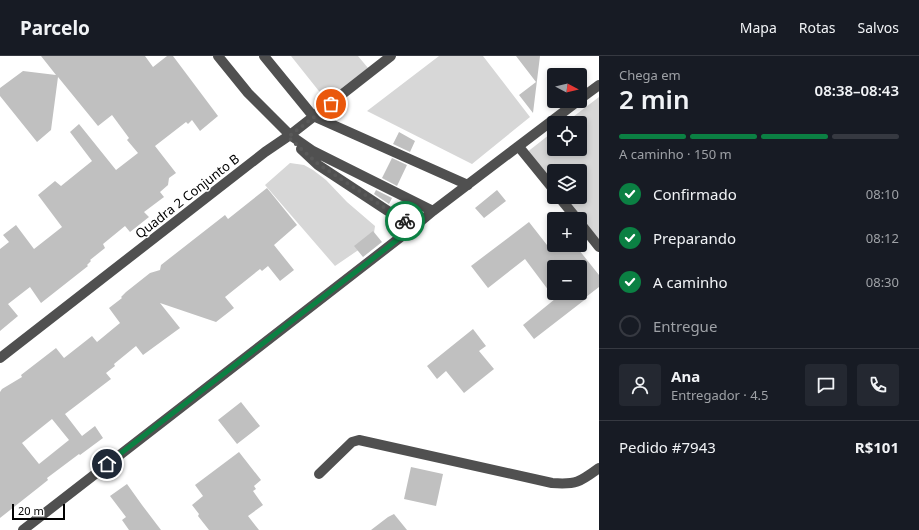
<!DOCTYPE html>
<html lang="pt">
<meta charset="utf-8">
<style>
body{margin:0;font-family:"Noto Sans",sans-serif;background:#242831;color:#f1f3f6;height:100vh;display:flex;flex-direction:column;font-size:15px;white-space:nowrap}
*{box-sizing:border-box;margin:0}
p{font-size:13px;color:#9ea1a6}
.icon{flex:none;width:22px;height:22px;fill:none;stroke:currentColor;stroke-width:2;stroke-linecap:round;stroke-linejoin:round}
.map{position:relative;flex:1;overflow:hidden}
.drawer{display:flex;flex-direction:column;background:#171b24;width:320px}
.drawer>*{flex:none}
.needle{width:26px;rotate:97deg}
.fabs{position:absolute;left:547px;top:12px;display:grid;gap:8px}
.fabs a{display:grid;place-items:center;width:40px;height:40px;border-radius:4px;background:#171b24;box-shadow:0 2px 6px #0003;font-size:20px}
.scale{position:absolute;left:12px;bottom:10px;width:53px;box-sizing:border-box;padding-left:4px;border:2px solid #000;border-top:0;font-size:11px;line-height:14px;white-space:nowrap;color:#000;-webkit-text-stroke:3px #fff;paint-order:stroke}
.pin{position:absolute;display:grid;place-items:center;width:34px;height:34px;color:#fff;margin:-17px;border:2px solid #fff;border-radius:50%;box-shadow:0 1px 4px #0007}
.courier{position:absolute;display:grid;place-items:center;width:40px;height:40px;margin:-20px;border:3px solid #0b8043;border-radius:50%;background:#fff;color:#222;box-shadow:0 1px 5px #0007}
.overview em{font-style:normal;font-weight:600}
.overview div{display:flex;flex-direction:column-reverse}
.overview{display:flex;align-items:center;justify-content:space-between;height:68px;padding:0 20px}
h1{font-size:26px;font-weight:600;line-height:30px}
.bar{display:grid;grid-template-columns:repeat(4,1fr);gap:6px 4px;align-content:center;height:48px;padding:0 20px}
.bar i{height:5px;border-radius:3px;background:#363941}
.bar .active{background:#0b8043}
.bar p{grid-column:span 4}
.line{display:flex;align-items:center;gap:10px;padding:0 20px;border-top:1px solid #363941}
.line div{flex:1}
.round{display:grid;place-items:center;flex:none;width:42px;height:42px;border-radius:4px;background:#242831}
ol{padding:0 20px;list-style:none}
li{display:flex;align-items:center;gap:12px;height:44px}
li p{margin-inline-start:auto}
li .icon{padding:4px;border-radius:50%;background:#0b8043;color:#fff;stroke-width:4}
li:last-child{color:#9ea1a6}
li i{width:22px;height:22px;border:2px solid #363941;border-radius:50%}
header{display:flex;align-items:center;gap:24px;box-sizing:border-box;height:56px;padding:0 20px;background:#171b24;border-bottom:1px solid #363941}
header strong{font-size:19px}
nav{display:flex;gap:22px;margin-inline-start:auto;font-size:14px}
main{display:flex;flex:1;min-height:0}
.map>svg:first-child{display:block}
</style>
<header>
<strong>Parcelo</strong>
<nav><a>Mapa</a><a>Rotas</a><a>Salvos</a></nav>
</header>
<main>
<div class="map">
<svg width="599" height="474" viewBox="0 0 599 474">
<rect width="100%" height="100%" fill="#fff"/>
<path fill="#d7d7d7" d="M291,0H358L368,12L326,44Z
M439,0H483L530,61L472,108L367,55Z
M599,41V188L562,141H580V115H554V131L526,97L554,75V93H580V67H565Z
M290,107L304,109L313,114L326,124L347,146L375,170L373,184L335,210L265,129Z"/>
<path fill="#c0c0c0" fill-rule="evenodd" d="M41,0H145L153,11L167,0H173L218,60L200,75L192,64L188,68L186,66L155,90L176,117L169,122L168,129L160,136L164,141L144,156L149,161L130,176L125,170L103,188L105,192L90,204L91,205L87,209L88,210L41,247L30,231L8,248L18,260L0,275V193L9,186L3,179L16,169L34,193L62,171L38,139L55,125L61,130L92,105L70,76L79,68L116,114L138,97L127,84L129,82L112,59L98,70L58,21L51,74L37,86L0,40V32L23,15L56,19Z
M516,0H540L533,57L519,39L536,26Z
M399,76L415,85L410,96L393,88Z
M392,102L407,109L397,130L382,122Z
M267,132L297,169L274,189L294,214L280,225L268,210L262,215L260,213L225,241L234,252L216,266L160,247L180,272L143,299L136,290L114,308L115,310L106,317L111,323L65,358L82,380L95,370L103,382L80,399L79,398L47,422L48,424L38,432L0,462V336L2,333L22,321L21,319L56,292L64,302L92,280L97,286L120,267L109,252L122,242L121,241L126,236L150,217L160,214L161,209L225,159L228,163ZM52,363L69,384L39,408L22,387Z
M376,134L392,142L389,148L374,138Z
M497,134L506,145L484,162L475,152Z
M529,166L547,189H575L599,219V231L586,241L587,242L534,283L523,269L555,243L525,203L488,232L471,210ZM554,211H580V237H554Z
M373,175L382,186L363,201L354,190Z
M473,273L486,290L479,295L494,313L464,337L446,315L437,323L427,310Z
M241,346L260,370L237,388L218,364Z
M239,396L261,424L254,430L256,433L253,435L263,449L248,460L259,474H209L198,460L199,458L192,449L203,440L195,429Z
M411,411L443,418L436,450L404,443Z
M127,428L142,449L161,474H129L122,464L126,461L110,440Z
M394,458L407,474H371L388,461Z"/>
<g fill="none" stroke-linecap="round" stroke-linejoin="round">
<path stroke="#505050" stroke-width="10" d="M218,0L248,37L290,79L313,95L433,155
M264,0L313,60L468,129
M580,43L599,29
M519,91L554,134
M301,93L318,109L394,159L415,170
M559,141L577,163
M580,167L599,191
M0,302L265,96L290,79L391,0
M319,418L352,386L359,384L552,427C576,429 580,426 599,412
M23,474L415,170L433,155L578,45"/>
</g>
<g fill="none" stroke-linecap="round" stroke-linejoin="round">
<path stroke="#595959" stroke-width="4" stroke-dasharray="0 7.2" d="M331,48L288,81L318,108L405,165"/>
<path stroke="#0b8043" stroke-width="5" d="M107,408L415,170L405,165"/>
</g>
<g text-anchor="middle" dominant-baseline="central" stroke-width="3" stroke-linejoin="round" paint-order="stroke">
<g font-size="13" fill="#000" stroke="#fff">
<text transform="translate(187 140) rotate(-38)">Quadra 2 Conjunto B</text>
</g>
</g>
</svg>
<div class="fabs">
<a><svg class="needle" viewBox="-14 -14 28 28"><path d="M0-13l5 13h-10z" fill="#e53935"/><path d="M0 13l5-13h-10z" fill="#9ea1a6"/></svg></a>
<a><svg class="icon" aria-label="locate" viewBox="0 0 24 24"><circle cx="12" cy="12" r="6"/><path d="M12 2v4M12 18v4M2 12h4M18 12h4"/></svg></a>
<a><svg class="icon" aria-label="layers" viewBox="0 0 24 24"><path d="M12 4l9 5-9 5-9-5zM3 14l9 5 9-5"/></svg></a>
<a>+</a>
<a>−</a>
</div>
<div class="scale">20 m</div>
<div class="pin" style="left:331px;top:48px;background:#ea580c"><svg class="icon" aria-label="bag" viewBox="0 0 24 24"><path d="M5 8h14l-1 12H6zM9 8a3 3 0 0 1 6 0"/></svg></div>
<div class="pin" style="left:107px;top:408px;background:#1f2937"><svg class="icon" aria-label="home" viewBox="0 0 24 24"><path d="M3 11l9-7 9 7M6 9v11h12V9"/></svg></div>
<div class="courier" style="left:405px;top:165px"><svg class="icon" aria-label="bike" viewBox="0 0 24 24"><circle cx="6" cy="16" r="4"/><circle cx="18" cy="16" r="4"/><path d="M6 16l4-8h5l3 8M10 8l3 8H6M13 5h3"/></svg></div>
</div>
<section class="drawer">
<div class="overview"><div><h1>2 min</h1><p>Chega em</p></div><em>08:38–08:43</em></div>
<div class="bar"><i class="active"></i><i class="active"></i><i class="active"></i><i></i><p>A caminho · 150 m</p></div>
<ol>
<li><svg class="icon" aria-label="check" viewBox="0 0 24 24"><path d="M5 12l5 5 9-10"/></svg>Confirmado<p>08:10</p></li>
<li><svg class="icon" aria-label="check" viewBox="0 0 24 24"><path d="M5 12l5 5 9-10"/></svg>Preparando<p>08:12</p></li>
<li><svg class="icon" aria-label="check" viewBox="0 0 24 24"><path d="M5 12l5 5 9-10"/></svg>A caminho<p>08:30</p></li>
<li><i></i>Entregue</li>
</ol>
<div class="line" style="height:72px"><a class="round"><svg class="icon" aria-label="person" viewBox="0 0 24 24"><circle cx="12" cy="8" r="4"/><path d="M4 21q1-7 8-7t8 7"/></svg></a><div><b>Ana</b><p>Entregador · 4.5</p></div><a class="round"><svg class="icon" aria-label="chat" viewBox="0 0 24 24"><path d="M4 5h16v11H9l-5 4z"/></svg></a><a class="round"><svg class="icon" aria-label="phone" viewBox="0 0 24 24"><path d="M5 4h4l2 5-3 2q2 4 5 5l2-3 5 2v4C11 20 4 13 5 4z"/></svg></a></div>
<div class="line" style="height:52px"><div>Pedido #7943</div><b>R$101</b></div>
</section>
</main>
